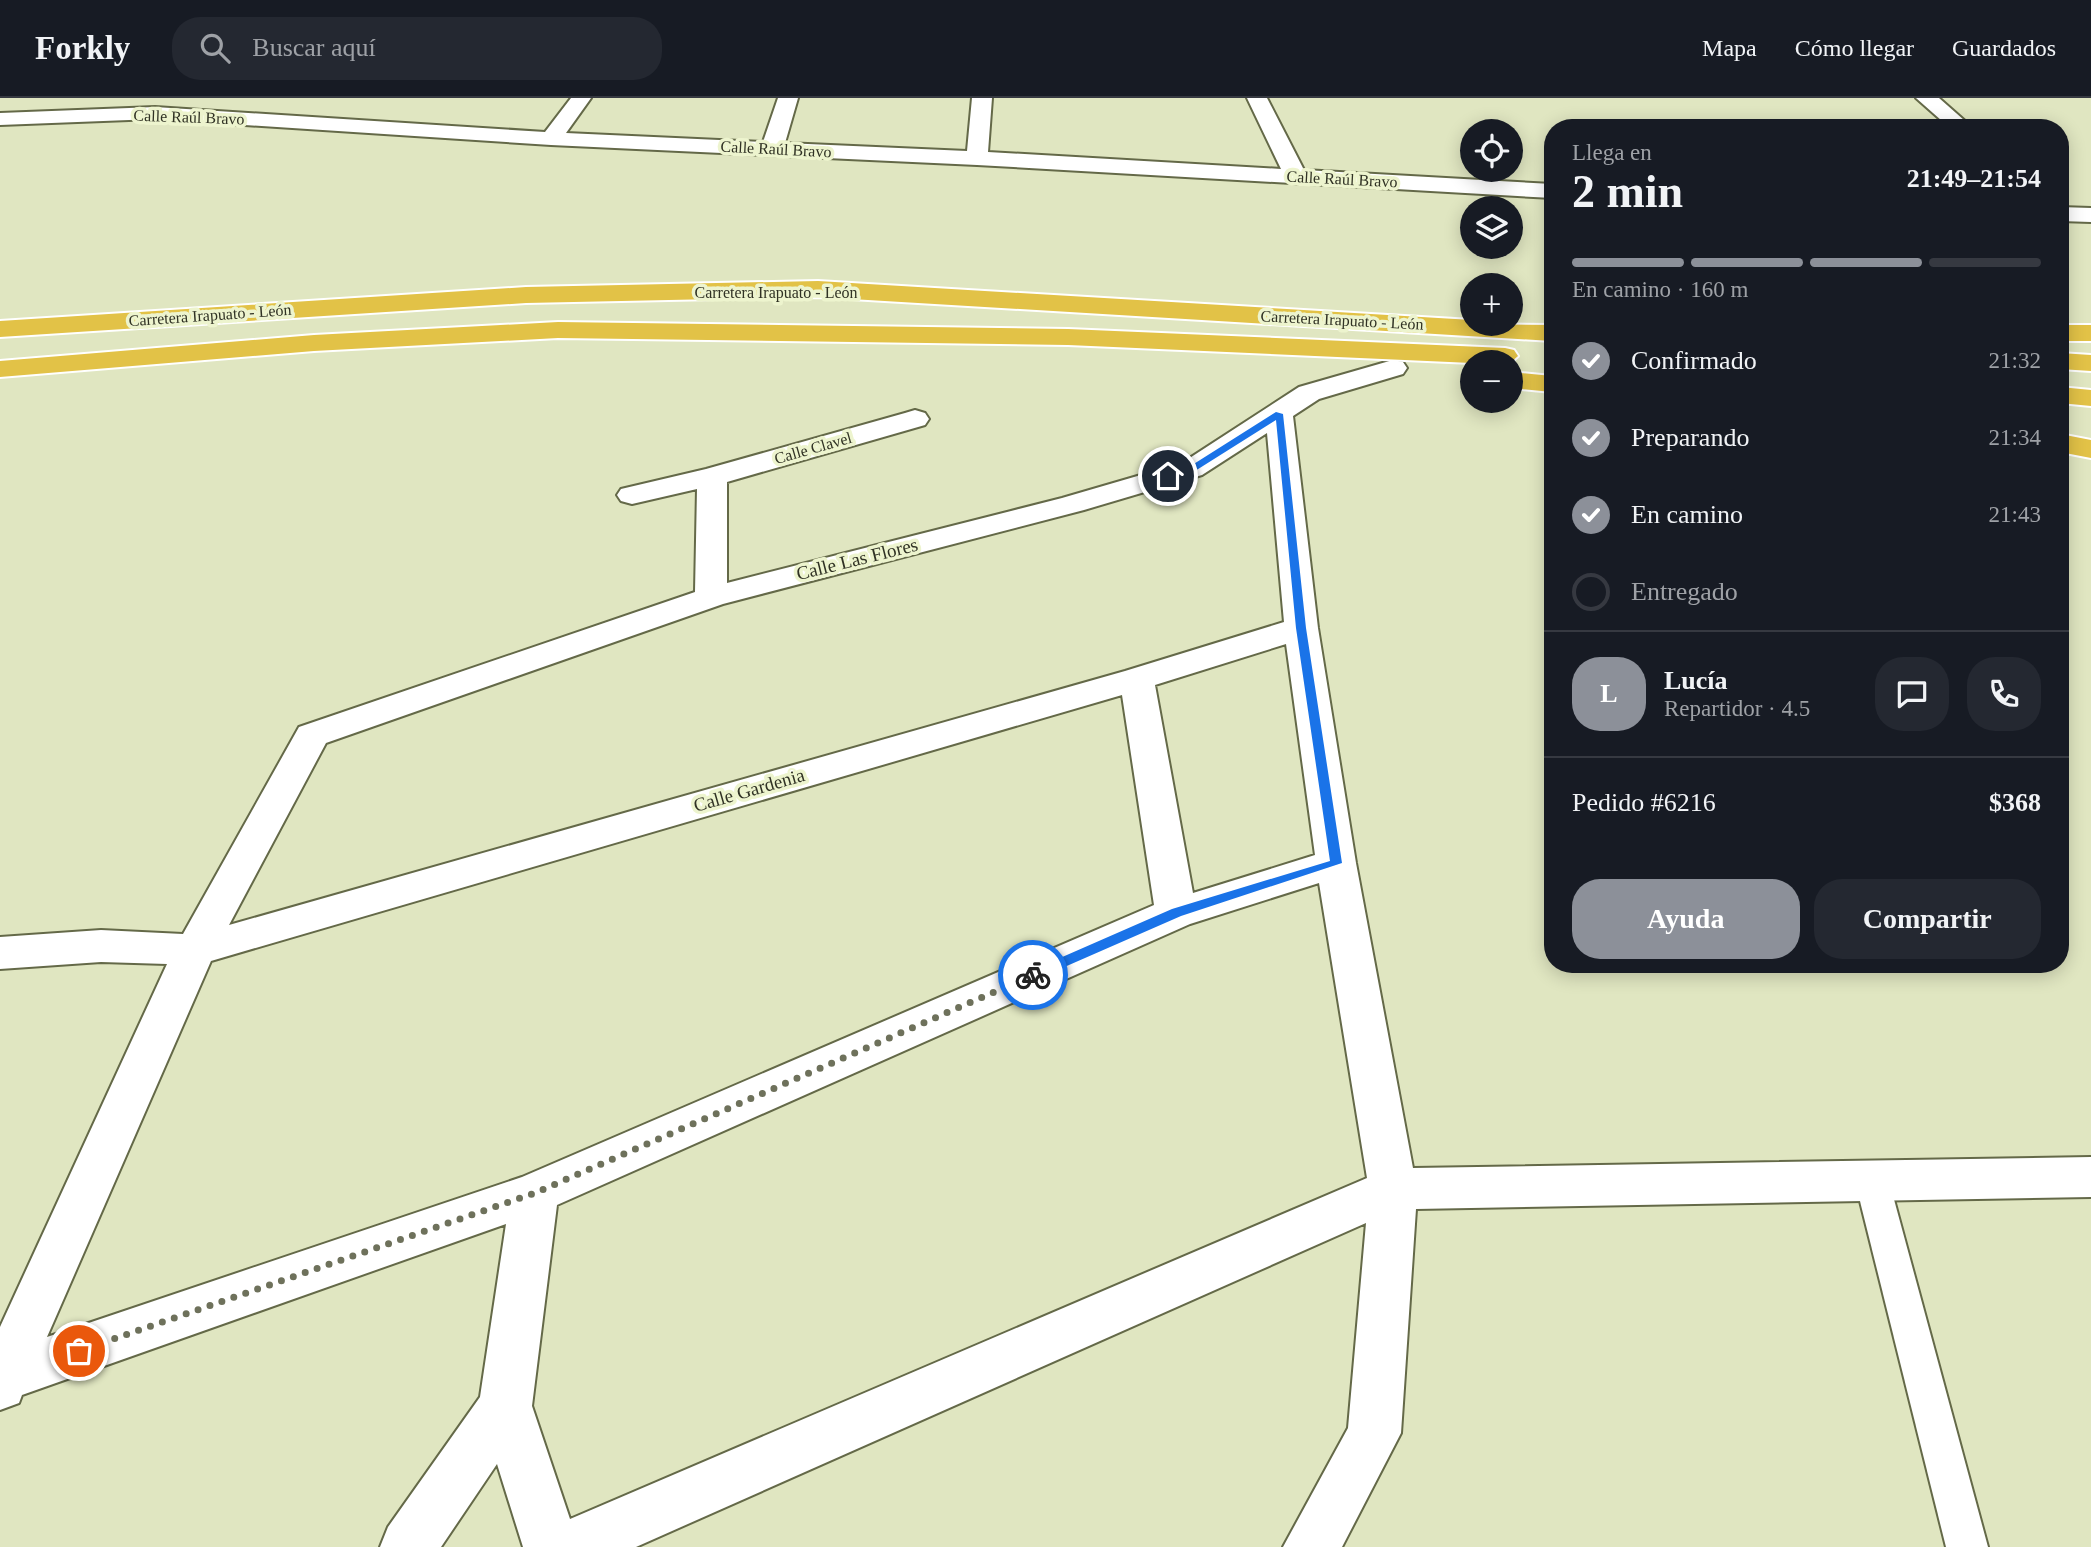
<!DOCTYPE html>
<html lang="es">
<meta charset="utf-8">
<style>
body{margin:0;font-family:"Times New Roman",serif;background:#242831;color:#f1f3f6;height:100vh;display:flex;flex-direction:column;font-size:26px;white-space:nowrap}
*{box-sizing:border-box;margin:0}
p{font-size:23px;color:#9ea1a6}
.icon{flex:none;width:38px;height:38px;fill:none;stroke:currentColor;stroke-width:2;stroke-linecap:round;stroke-linejoin:round}
.map{position:relative;flex:1;overflow:hidden}
.details{position:absolute;left:1544px;top:21px;width:525px;height:854px;display:flex;flex-direction:column;background:#171b24;border-radius:28px;box-shadow:0 4px 18px #0003}
.details>*{flex:none}
.buttons{position:absolute;left:1460px;top:21px;display:grid;gap:14px}
.buttons a{display:grid;place-items:center;width:63px;height:63px;border-radius:50%;background:#171b24;box-shadow:0 4px 18px #0003;font-size:35px}
.pin{position:absolute;display:grid;place-items:center;width:60px;height:60px;color:#fff;margin:-30px;border:4px solid #fff;border-radius:50%;box-shadow:0 2px 7px #0007}
.courier{position:absolute;display:grid;place-items:center;width:70px;height:70px;margin:-35px;border:5px solid #1a73e8;border-radius:50%;background:#fff;color:#222;box-shadow:0 2px 9px #0007}
.overview em{font-style:normal;font-weight:700}
.overview div{display:flex;flex-direction:column-reverse}
.overview{display:flex;align-items:center;justify-content:space-between;height:119px;padding:0 28px}
h1{font-size:46px;font-weight:700;line-height:52px}
.bar{display:grid;grid-template-columns:repeat(4,1fr);gap:10px 7px;align-content:center;height:84px;padding:0 28px}
.bar i{height:9px;border-radius:5px;background:#363941}
.bar .active{background:#8c9099}
.bar p{grid-column:span 4}
.line{display:flex;align-items:center;gap:18px;padding:0 28px;border-top:2px solid #363941}
.line div{flex:1}
.round{display:grid;place-items:center;flex:none;width:74px;height:74px;border-radius:28px;background:#242831}
ol{padding:0 28px;list-style:none}
li{display:flex;align-items:center;gap:21px;height:77px}
li p{margin-inline-start:auto}
li .icon{padding:7px;border-radius:50%;background:#8c9099;color:#fff;stroke-width:4}
li:last-child{color:#9ea1a6}
li i{width:38px;height:38px;border:4px solid #363941;border-radius:50%}
.cta{display:flex;gap:14px;margin-top:auto;padding:14px 28px}
.cta a{flex:1;height:80px;border-radius:28px;background:#8c9099;color:#fff;font-size:28px;font-weight:700;line-height:80px;text-align:center}
.cta a+a{background:#242831;color:#f1f3f6}
header{display:flex;align-items:center;gap:42px;box-sizing:border-box;height:98px;padding:0 35px;background:#171b24;border-bottom:2px solid #363941}
header strong{font-size:33px}
nav{display:flex;gap:38px;margin-inline-start:auto;font-size:24px}
.search{width:490px;height:63px;background:#242831;display:flex;align-items:center;gap:18px;box-sizing:border-box;padding:0 24px;border-radius:28px;color:#9ea1a6;font-size:26px}
.map>svg:first-child{display:block}
</style>
<header>
<strong>Forkly</strong>
<div class="search"><svg class="icon" aria-label="search" viewBox="0 0 24 24"><circle cx="10" cy="10" r="6"/><path d="M15 15l6 6"/></svg>Buscar aquí</div>
<nav><a>Mapa</a><a>Cómo llegar</a><a>Guardados</a></nav>
</header>
<div class="map">
<svg width="2091" height="1449" viewBox="0 0 2091 1449">
<rect width="100%" height="100%" fill="#e0e6c1"/>
<g fill="none" stroke-linecap="round" stroke-linejoin="round">
<defs>
<path id="lane" d="M1872,1068L1884,1073L1889,1083L1988,1449H1946L1855,1083L1860,1073Z"/>
<path id="street" d="M571,0H591L566,35L763,44L778,0H798L785,45L967,53L972,0H992L988,54L1281,71L1247,0H1267L1304,72L1552,86V100L977,67L551,47L155,21L0,27V15L155,9L545,34Z
M1916,0H1939L1973,30H1950Z
M2060,109L2091,110V124L2060,123Z
M1393,262L1403,264L1407,270L1403,276L1319,301L1293,318L1318,530L1356,765L1413,1070L2091,1059V1099L1416,1111L1401,1335L1342,1449H1283L1348,1330L1366,1125L636,1449H523L497,1366L441,1449H380L388,1429L480,1299L506,1126L22,1297L19,1305L0,1312V1229L167,866L101,864L0,871V839L101,832L183,836L299,629L695,494L697,391L632,406L621,403L617,397L621,391L706,371L905,315L915,312L925,315L929,321L925,327L727,384V485L1062,400L1182,365L1299,289ZM1267,335L1284,524L1125,573L229,827L326,645L723,506L1084,412L1202,377ZM1286,546L1315,757L1193,795L1155,587ZM1122,597L1154,807L522,1079L47,1239L211,863ZM1319,785L1367,1080L570,1421L532,1308L557,1107L1190,826Z"/>
<path id="highway" d="M818,183L1472,222V226L1552,227V243L818,199L526,205L0,239V223L526,189Z
M558,224L1068,231L1505,250L1514,252L1518,258L1510,265H1472L1068,247L558,240L314,253L0,279V263L314,237Z
M2060,227H2091V243H2060Z
M2060,255L2091,257V273L2060,271Z
M1510,274L1552,278V294L1510,290Z
M2060,289L2091,292V308L2060,305Z
M2060,336L2091,342V360L2060,354Z"/>
</defs>
<use href="#lane" stroke="#646948" stroke-width="4"/>
<use href="#street" stroke="#646948" stroke-width="4"/>
<use href="#highway" stroke="#fff" stroke-width="4"/>
<use href="#lane" fill="#fff" fill-rule="evenodd"/>
<use href="#street" fill="#fff" fill-rule="evenodd"/>
<use href="#highway" fill="#e2c247" fill-rule="evenodd"/>
</g>
<path fill="#1a73e8" d="M1276,314L1283,316L1306,530L1342,765L1181,818L1037,881H1028V874L1172,811L1330,763L1296,530L1276,322L1195,373L1168,381L1164,378L1189,369Z"/>
<g fill="none" stroke-linecap="round" stroke-linejoin="round">
<path stroke="#6e715b" stroke-width="7" stroke-dasharray="0 12.6" d="M79,1253L535,1095L1033,877"/>
</g>
<g text-anchor="middle" dominant-baseline="central" stroke-width="7" stroke-linejoin="round" paint-order="stroke">
<g font-size="16" fill="#303224" stroke="#edf4ce">
<text transform="translate(189 19) rotate(2)">Calle Raúl Bravo</text>
<text transform="translate(776 51) rotate(3)">Calle Raúl Bravo</text>
<text transform="translate(1342 81) rotate(3)">Calle Raúl Bravo</text>
<text x="776" y="194">Carretera Irapuato - León</text>
<text transform="translate(210 217) rotate(-4)">Carretera Irapuato - León</text>
<text transform="translate(1342 222) rotate(3)">Carretera Irapuato - León</text>
<text transform="translate(813 350) rotate(-16)">Calle Clavel</text>
</g>
<g font-size="19" fill="#303224" stroke="#edf4ce">
<text transform="translate(857 461) rotate(-14)">Calle Las Flores</text>
<text transform="translate(749 692) rotate(-16)">Calle Gardenia</text>
</g>
</g>
</svg>
<div class="buttons">
<a><svg class="icon" aria-label="locate" viewBox="0 0 24 24"><circle cx="12" cy="12" r="6"/><path d="M12 2v4M12 18v4M2 12h4M18 12h4"/></svg></a>
<a><svg class="icon" aria-label="layers" viewBox="0 0 24 24"><path d="M12 4l9 5-9 5-9-5zM3 14l9 5 9-5"/></svg></a>
<a>+</a>
<a>−</a>
</div>
<div class="pin" style="left:79px;top:1253px;background:#ea580c"><svg class="icon" aria-label="bag" viewBox="0 0 24 24"><path d="M5 8h14l-1 12H6zM9 8a3 3 0 0 1 6 0"/></svg></div>
<div class="pin" style="left:1168px;top:378px;background:#1f2937"><svg class="icon" aria-label="home" viewBox="0 0 24 24"><path d="M3 11l9-7 9 7M6 9v11h12V9"/></svg></div>
<div class="courier" style="left:1033px;top:877px"><svg class="icon" aria-label="bike" viewBox="0 0 24 24"><circle cx="6" cy="16" r="4"/><circle cx="18" cy="16" r="4"/><path d="M6 16l4-8h5l3 8M10 8l3 8H6M13 5h3"/></svg></div>
<section class="details">
<div class="overview"><div><h1>2 min</h1><p>Llega en</p></div><em>21:49–21:54</em></div>
<div class="bar"><i class="active"></i><i class="active"></i><i class="active"></i><i></i><p>En camino · 160 m</p></div>
<ol>
<li><svg class="icon" aria-label="check" viewBox="0 0 24 24"><path d="M5 12l5 5 9-10"/></svg>Confirmado<p>21:32</p></li>
<li><svg class="icon" aria-label="check" viewBox="0 0 24 24"><path d="M5 12l5 5 9-10"/></svg>Preparando<p>21:34</p></li>
<li><svg class="icon" aria-label="check" viewBox="0 0 24 24"><path d="M5 12l5 5 9-10"/></svg>En camino<p>21:43</p></li>
<li><i></i>Entregado</li>
</ol>
<div class="line" style="height:126px"><b class="round" style="background:#8c9099;color:#fff">L</b><div><b>Lucía</b><p>Repartidor · 4.5</p></div><a class="round"><svg class="icon" aria-label="chat" viewBox="0 0 24 24"><path d="M4 5h16v11H9l-5 4z"/></svg></a><a class="round"><svg class="icon" aria-label="phone" viewBox="0 0 24 24"><path d="M5 4h4l2 5-3 2q2 4 5 5l2-3 5 2v4C11 20 4 13 5 4z"/></svg></a></div>
<div class="line" style="height:91px"><div>Pedido #6216</div><b>$368</b></div>
<div class="cta"><a>Ayuda</a><a>Compartir</a></div>
</section>
</div>
